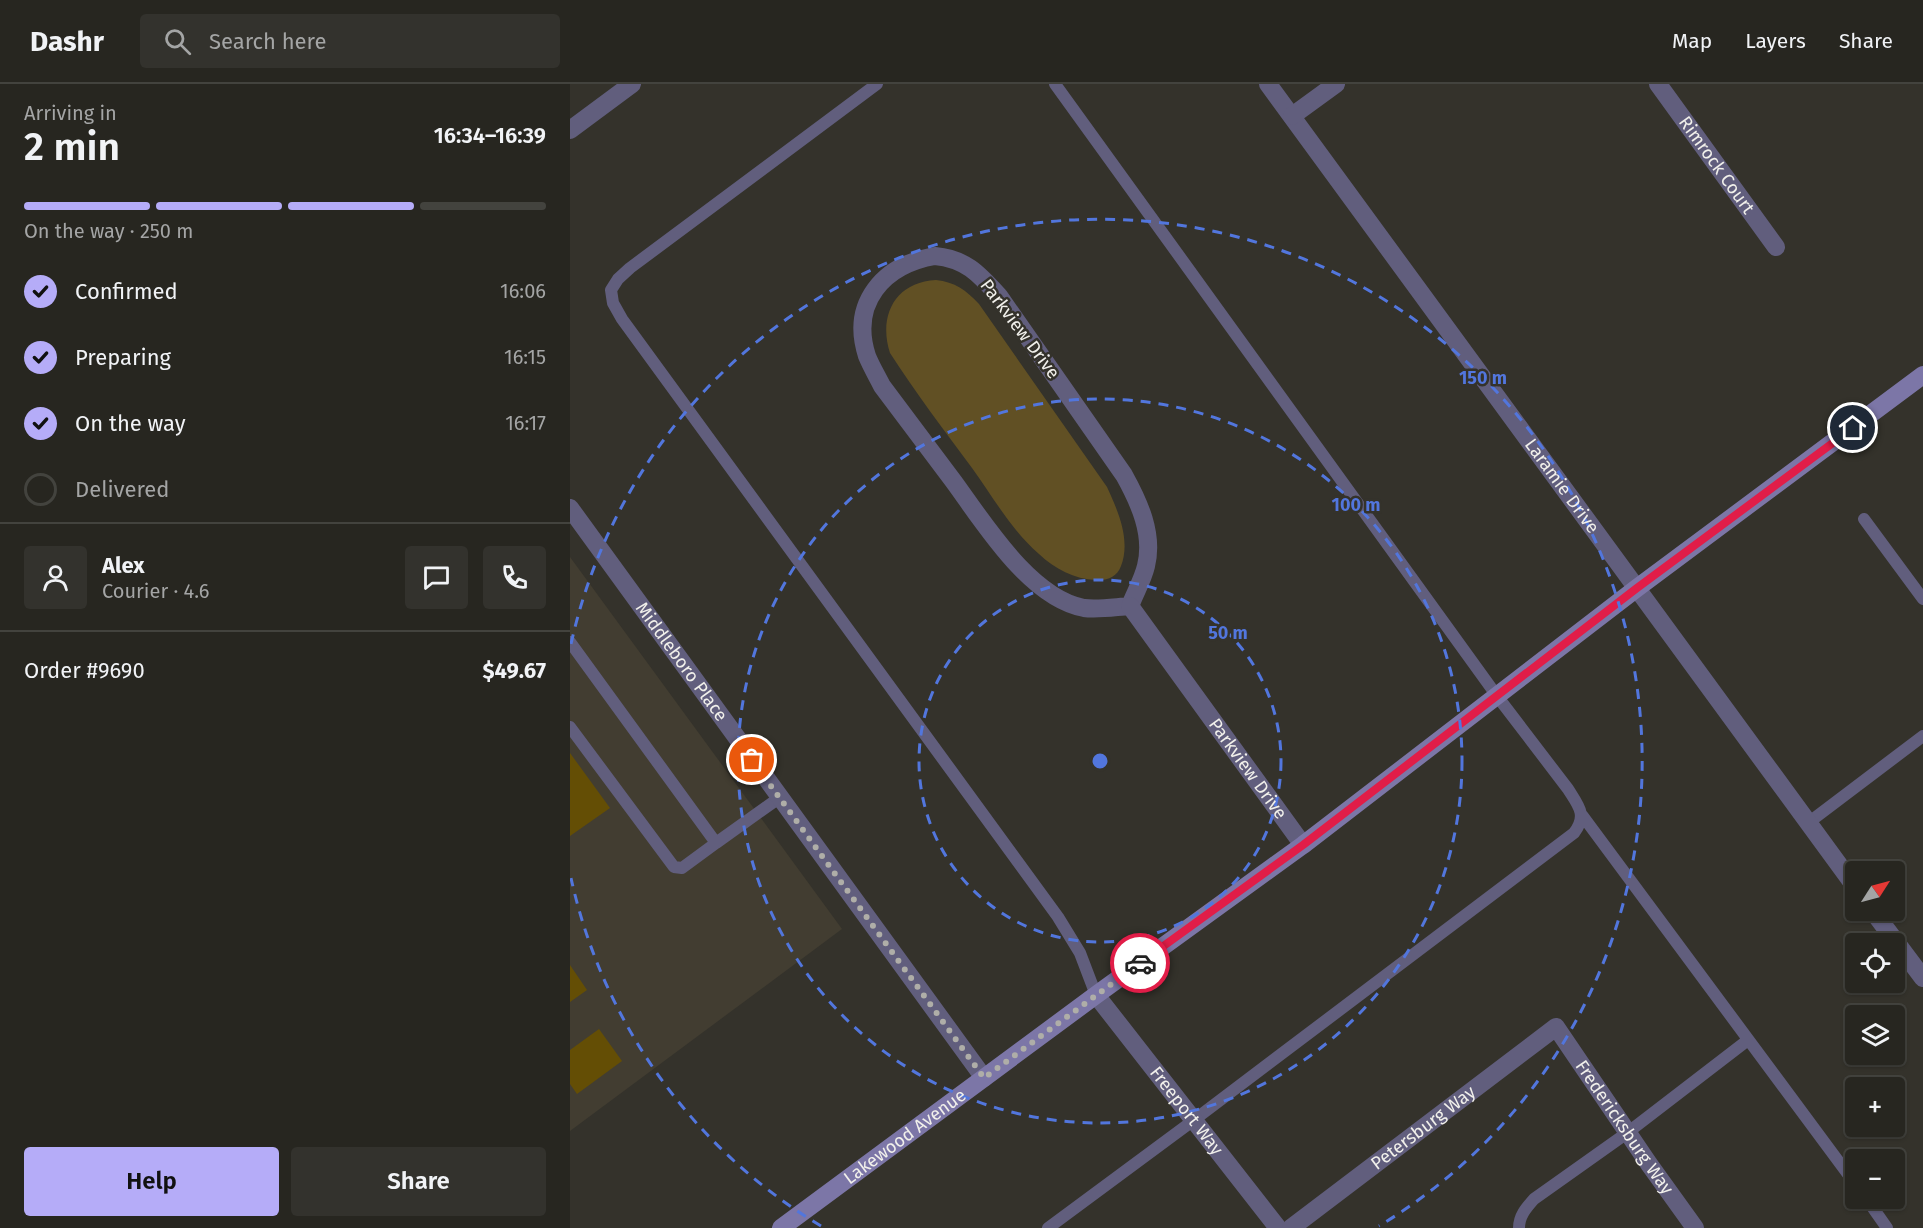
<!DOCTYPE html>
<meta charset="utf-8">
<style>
body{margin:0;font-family:"Fira Sans",sans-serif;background:#33322d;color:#f1f3f6;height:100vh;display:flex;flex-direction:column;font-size:22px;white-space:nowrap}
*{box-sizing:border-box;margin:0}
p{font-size:20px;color:#a4a5a5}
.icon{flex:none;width:33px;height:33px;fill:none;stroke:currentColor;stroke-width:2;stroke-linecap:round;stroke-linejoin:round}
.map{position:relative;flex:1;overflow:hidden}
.panel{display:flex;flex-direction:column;background:#272620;width:570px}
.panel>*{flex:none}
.needle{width:39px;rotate:54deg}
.controls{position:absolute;left:1275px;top:777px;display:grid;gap:12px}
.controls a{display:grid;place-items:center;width:60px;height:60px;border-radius:6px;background:#272620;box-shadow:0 2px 4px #0004,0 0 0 2px #43433e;font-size:30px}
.pin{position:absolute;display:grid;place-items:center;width:51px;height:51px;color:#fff;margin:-26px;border:3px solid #fff;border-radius:50%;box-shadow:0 2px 6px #0007}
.courier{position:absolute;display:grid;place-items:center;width:60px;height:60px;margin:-30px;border:4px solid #e11d48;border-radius:50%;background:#fff;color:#222;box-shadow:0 2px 8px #0007}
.headline em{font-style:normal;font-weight:600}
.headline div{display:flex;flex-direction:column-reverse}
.headline{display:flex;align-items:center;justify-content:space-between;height:102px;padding:0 24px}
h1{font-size:39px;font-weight:600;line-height:45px}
.bar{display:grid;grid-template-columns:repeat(4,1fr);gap:9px 6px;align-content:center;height:72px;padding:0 24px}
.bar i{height:8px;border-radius:4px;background:#43433e}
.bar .on{background:#b5acf8}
.bar p{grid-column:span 4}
.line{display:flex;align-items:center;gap:15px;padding:0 24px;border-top:2px solid #43433e}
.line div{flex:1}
.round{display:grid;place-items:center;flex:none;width:63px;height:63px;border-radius:6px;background:#33322d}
ol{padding:0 24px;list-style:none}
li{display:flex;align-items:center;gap:18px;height:66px}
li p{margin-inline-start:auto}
li .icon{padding:6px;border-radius:50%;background:#b5acf8;color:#111;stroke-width:4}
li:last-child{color:#a4a5a5}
li i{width:33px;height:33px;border:3px solid #43433e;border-radius:50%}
.primary-button{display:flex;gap:12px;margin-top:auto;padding:12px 24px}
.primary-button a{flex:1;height:69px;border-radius:6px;background:#b5acf8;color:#111;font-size:24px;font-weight:600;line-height:69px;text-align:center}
.primary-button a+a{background:#33322d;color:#f1f3f6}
header{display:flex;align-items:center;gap:36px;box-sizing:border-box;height:84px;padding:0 30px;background:#272620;border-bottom:2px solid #43433e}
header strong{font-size:28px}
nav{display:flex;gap:33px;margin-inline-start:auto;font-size:21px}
.search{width:420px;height:54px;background:#33322d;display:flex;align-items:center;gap:15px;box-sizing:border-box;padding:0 21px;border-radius:6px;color:#a4a5a5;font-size:22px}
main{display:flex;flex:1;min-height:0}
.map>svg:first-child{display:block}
</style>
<header>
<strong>Dashr</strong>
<div class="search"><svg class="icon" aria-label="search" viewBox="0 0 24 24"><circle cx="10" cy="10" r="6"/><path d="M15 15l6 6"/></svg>Search here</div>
<nav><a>Map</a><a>Layers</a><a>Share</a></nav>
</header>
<main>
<section class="panel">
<div class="headline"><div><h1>2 min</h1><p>Arriving in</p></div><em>16:34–16:39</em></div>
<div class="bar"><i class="on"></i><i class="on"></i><i class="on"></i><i></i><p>On the way · 250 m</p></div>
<ol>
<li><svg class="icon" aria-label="check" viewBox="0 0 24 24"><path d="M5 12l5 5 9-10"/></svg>Confirmed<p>16:06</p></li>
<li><svg class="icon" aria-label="check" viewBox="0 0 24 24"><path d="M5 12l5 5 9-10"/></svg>Preparing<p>16:15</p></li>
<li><svg class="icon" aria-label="check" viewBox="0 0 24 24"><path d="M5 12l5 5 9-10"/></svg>On the way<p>16:17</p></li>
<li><i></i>Delivered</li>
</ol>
<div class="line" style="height:108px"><a class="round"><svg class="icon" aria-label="person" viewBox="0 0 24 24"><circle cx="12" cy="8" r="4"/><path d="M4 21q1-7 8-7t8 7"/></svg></a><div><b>Alex</b><p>Courier · 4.6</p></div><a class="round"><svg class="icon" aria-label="chat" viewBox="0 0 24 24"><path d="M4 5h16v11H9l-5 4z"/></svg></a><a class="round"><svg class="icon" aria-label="phone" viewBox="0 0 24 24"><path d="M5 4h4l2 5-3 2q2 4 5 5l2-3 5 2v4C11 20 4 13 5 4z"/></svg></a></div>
<div class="line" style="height:78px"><div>Order #9690</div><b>$49.67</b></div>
<div class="primary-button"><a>Help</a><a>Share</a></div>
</section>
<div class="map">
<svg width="1353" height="1144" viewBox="0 0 1353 1144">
<rect width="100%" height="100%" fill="#34322b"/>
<path fill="#423d31" d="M0,473L272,845L0,1047Z"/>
<path fill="#615024" d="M366,196C385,198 396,206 409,220L537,403C548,427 561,456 551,482C547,493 537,497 526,496C504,495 485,485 469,470C442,447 423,413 402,384C374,346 345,308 320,269C308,232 325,198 366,196Z"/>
<path fill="#644e05" d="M0,669L40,724L0,752Z
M0,881L17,906L0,918Z
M29,945L52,977L7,1010L0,1000V966Z"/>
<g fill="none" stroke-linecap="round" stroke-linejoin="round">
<path stroke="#615e7d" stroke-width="12" d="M307,0L60,184L48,195L41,206L43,219L52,235L488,833L510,869L526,911
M1294,435L1353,515
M0,558L146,759L209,714
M0,643L104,783L112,784L146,759
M1012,731L1286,1101
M1238,739L1353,652
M1296,1114L1317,1144
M478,1144L624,1036L1004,749C1018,731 1008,721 998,705L927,612L485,0
M949,1144C949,1132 956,1124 964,1115L1057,1049L1178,956"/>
<g stroke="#615e7d" stroke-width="18">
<path id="s1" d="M698,0L1286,804"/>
<path id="s2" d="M1088,0L1206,163"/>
<path d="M722,32L766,0"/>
<path d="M0,46L62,0"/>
<path d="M365,172C396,175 409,190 429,212L554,391C569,418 584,450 576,482C573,495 565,509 560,522C545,523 528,526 514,524C460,514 414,439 384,398C360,366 336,334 312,302C307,292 301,282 297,272C280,219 313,181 365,172Z"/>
<path id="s3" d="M0,424L414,994"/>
<path id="s4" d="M560,522L733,761"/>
<path d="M1302,826L1353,894"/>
<path id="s5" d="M526,911L708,1144"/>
<path id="s6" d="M721,1144L986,943L1079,1080L1125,1144"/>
</g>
<path stroke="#7c76a7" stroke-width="18" id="s7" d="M211,1144L526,911L733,761L1067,504L1353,291"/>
</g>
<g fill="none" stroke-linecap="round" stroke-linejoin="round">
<path stroke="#afaea8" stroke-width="6" stroke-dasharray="0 10.8" d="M182,676L414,994L570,879"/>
<path stroke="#e11d48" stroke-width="8" d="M570,879L733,761L1067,504L1283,344"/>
</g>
<g fill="none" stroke="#5276dd" stroke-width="3" stroke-dasharray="10 8">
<circle cx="530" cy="677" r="181"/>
<circle cx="530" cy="677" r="362"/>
<path d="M251 1142A542 542 0 0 1 1 794M1 560A542 542 0 1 1 809 1142"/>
</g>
<g text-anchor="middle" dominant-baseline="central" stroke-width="5" stroke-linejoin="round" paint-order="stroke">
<g font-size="18" fill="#f1f0eb" stroke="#34322b">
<text stroke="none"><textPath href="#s2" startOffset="100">Rimrock Court</textPath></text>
<text transform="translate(450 245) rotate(53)">Parkview Drive</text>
<text stroke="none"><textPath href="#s1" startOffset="498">Laramie Drive</textPath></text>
<text stroke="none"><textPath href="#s3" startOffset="190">Middleboro Place</textPath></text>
<text stroke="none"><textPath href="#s4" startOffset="201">Parkview Drive</textPath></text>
<text stroke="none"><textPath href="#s5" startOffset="147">Freeport Way</textPath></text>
<text stroke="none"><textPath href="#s6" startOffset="166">Petersburg Way</textPath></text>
<text stroke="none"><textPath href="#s6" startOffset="454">Fredericksburg Way</textPath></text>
<text stroke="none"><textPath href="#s7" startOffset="154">Lakewood Avenue</textPath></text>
</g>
</g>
<circle cx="530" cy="677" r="9" fill="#5276dd" stroke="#34322b" stroke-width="3"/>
<g font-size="18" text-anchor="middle" font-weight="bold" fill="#5276dd" stroke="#34322b" stroke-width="5" stroke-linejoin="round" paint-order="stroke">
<text x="913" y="300">150 m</text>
<text x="786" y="427">100 m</text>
<text x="658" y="555">50 m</text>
</g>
</svg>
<div class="controls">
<a><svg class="needle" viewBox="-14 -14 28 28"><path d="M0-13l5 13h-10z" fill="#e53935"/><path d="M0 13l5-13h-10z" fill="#a4a5a5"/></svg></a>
<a><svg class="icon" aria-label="locate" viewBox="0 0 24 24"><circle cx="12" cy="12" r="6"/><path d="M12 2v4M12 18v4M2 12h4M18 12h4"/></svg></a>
<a><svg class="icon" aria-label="layers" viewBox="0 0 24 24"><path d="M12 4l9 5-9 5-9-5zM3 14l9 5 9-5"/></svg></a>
<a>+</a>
<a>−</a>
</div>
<div class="pin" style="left:182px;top:676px;background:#ea580c"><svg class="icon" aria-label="bag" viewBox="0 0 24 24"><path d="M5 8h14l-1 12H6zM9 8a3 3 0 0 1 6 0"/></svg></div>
<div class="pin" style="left:1283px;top:344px;background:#1f2937"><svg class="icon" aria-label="home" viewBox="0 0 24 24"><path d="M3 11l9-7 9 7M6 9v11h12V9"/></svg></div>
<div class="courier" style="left:570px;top:879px"><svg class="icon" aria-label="car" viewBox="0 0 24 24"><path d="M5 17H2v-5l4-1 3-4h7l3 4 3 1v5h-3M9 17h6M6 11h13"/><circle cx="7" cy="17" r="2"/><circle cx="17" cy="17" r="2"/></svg></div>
</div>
</main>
